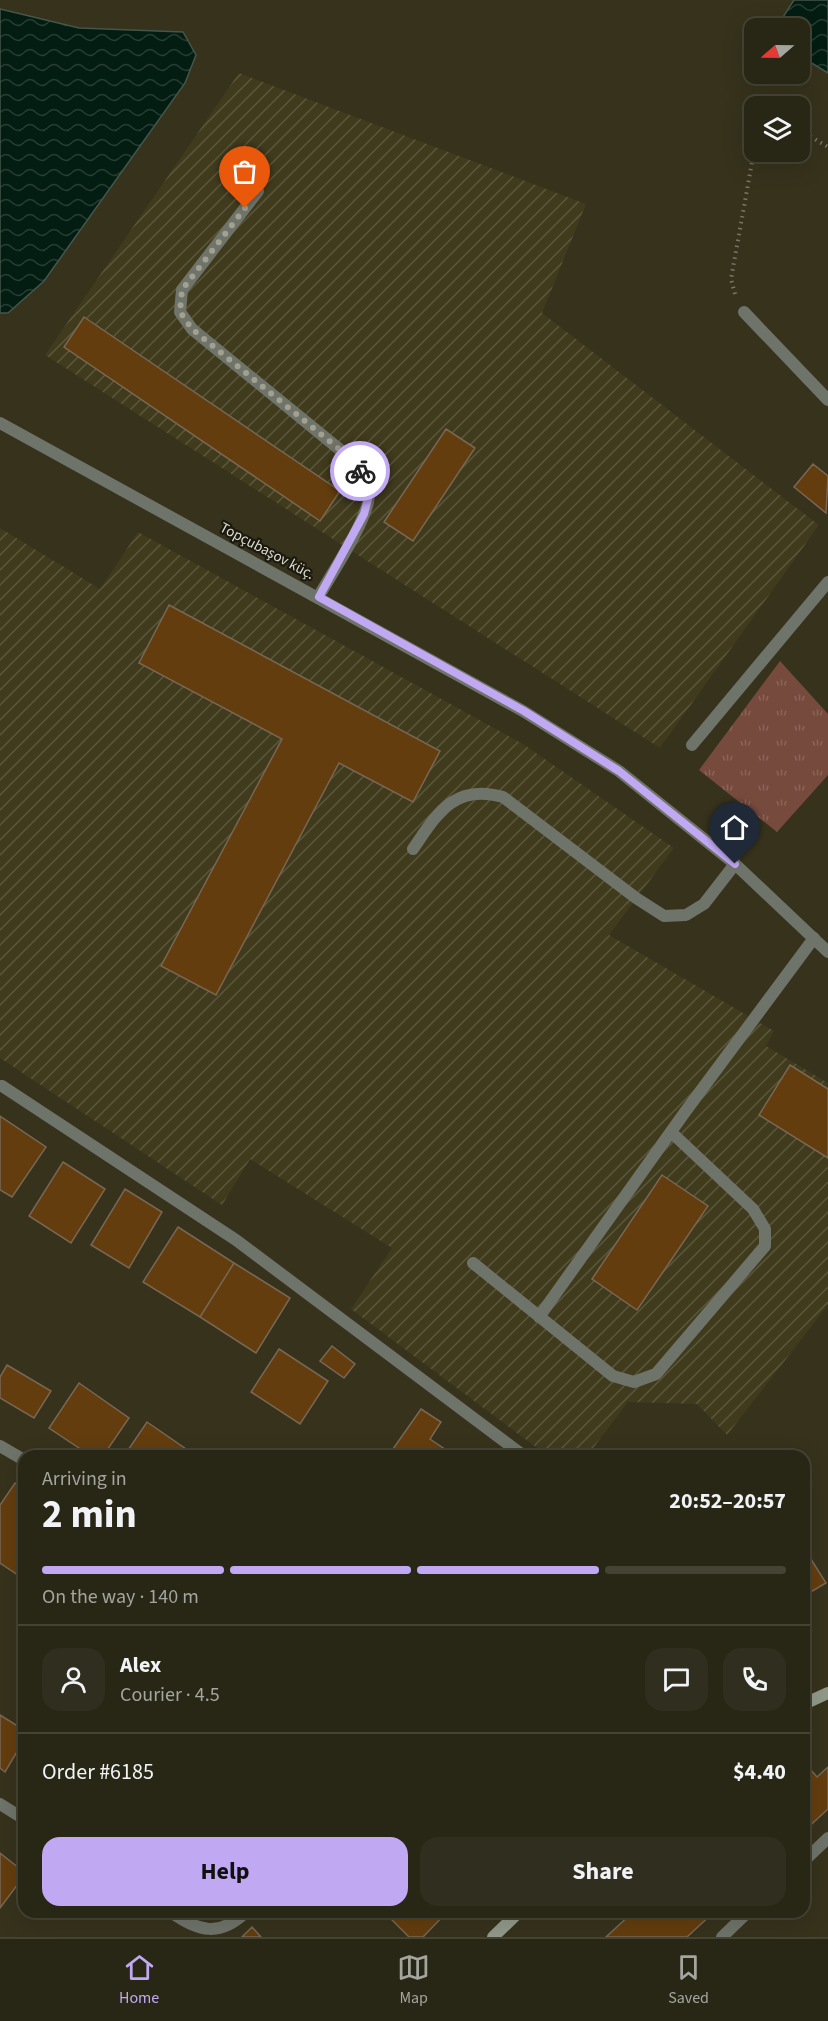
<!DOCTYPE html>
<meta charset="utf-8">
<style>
body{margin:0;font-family:"Source Sans 3",sans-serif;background:#302e1e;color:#f1f3f6;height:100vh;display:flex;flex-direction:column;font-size:22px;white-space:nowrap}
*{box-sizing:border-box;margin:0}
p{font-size:20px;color:#a5a5a0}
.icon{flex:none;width:33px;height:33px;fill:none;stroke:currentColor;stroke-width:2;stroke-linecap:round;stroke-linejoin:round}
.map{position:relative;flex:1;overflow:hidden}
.side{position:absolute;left:18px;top:1450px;width:792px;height:468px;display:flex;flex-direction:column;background:#282615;border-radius:18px;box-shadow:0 6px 24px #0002,0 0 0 2px #444334}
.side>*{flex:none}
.needle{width:39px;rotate:250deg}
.controls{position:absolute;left:744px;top:18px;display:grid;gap:12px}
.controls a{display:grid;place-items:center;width:66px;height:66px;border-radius:12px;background:#282615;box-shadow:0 6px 24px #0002,0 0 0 2px #444334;font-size:30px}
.pin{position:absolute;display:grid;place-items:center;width:51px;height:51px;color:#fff;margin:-62px -26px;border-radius:50% 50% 50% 0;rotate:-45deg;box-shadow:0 0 6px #0007}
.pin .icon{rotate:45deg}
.courier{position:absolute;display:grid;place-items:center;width:60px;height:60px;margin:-30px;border:4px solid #c1a8f3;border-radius:50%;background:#fff;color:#222;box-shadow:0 2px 8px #0007}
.headline em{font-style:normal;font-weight:700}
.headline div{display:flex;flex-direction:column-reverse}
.headline{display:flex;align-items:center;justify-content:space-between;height:102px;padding:0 24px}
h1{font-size:39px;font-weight:700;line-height:45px}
.bar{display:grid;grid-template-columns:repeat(4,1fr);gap:9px 6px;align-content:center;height:72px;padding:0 24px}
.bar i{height:8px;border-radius:4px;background:#444334}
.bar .active{background:#c1a8f3}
.bar p{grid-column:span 4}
.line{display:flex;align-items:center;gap:15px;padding:0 24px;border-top:2px solid #444334}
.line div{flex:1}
.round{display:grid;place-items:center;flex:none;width:63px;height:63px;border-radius:18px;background:#302e1e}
.cta{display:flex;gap:12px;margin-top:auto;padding:12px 24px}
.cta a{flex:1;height:69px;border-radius:18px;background:#c1a8f3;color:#111;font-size:24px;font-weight:700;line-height:69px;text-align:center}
.cta a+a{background:#302e1e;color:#f1f3f6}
.dock{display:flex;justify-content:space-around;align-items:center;height:84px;border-top:2px solid #444334;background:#282615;font-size:16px;color:#a5a5a0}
.dock a{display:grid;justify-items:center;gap:3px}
.dock .active{color:#c1a8f3}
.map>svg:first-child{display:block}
</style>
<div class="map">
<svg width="828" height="1937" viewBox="0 0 828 1937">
<defs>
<pattern id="industrial-furrows" width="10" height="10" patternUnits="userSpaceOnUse" patternTransform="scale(1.5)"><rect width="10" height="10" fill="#403b1d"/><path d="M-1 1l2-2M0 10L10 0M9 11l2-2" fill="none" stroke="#5b573d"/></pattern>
<pattern id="grass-tufts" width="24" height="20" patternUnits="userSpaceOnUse" patternTransform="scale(1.5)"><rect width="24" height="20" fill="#774a3e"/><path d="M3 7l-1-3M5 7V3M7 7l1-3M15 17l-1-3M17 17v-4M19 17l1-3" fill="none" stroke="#8a6459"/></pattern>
<pattern id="water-waves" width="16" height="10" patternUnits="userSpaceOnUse" patternTransform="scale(1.5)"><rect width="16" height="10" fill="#031d12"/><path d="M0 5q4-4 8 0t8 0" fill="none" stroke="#273d33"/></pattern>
</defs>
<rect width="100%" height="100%" fill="#36321c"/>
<path fill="url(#industrial-furrows)" d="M239,73L586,204L542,313L819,525L660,748L45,355Z
M0,528L100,589L138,532L523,744L674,848L609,935L774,1031L766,1046L828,1083V1305L727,1435L697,1404L628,1402L587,1456H548L351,1309L392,1248L250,1159L222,1205L0,1058Z"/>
<path fill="url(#grass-tufts)" d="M780,661L828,714V775L777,832L699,770Z"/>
<path fill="url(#water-waves)" stroke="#45564b" stroke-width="1.5" d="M794,0H828V73L800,56V28H776Z
M0,9L79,28L183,32L196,55L185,83L44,281L8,313H0Z"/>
<path fill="#633d0e" stroke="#796755" stroke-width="1.5" d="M84,317L340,491L320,521L64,347Z
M446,429L475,448L413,541L384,522Z
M813,464L828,476L826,513L794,487Z
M169,605L440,751L413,802L339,763L216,995L161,966L282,739L139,663Z
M790,1065L828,1089V1158L759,1115Z
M0,1116L46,1147L12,1197L0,1190Z
M63,1162L105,1189L71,1243L29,1216Z
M662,1175L708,1206L637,1310L592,1279Z
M125,1189L162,1212L129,1268L91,1245Z
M178,1227L234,1263L200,1317L143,1282Z
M234,1263L290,1298L256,1353L200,1317Z
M332,1346L355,1364L344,1378L320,1361Z
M279,1349L328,1381L300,1424L251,1392Z
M7,1365L51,1391L34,1418L0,1398V1377Z
M79,1383L129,1418L103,1456H91L49,1428Z
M421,1409L441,1422L430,1439L455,1456H388Z
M147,1422L186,1449L181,1456H124Z
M349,1449L359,1456H343Z
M15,1483L24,1489V1579L0,1563V1505Z
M804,1548L826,1583L804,1596Z
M0,1715L24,1730V1740L5,1772L0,1768Z
M804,1762L817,1777L828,1767V1809L804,1831Z
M0,1853L24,1872V1876L0,1908Z
M389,1912H447L423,1937H409L387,1915Z
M633,1912H714L687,1937H606Z
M252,1927L261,1937H242Z"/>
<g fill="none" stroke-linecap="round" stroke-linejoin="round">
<path stroke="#7a7664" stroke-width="4" stroke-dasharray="1.5 4.5" stroke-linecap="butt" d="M800,130L828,147
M735,294L731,279L754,151"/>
<path stroke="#6f746a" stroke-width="12" d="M258,191L182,290L180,312L192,329L344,453C354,465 369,480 369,496C367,521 332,573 319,596
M744,312L828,400
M692,745L828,582
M413,849C437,814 454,783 503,797L636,898L664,916L686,915L704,904L735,864
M473,1263L613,1376L634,1382L656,1374L765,1246V1229L753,1209L671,1132
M539,1317L685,1112L814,938
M804,1861L828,1838
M722,1937L748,1912"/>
<path stroke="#6f746a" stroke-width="12" d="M0,423L523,711L619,771L735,864L828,952
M2,1086L236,1240L524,1456
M0,1446L24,1460
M0,1804L24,1819
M171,1912C199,1932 220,1937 246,1912"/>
<path stroke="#919a8a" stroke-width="12" d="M804,1704L828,1693
M493,1937L519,1912"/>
</g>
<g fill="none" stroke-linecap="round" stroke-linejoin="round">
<path stroke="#a3a090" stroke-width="6" stroke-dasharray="0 10.8" d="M245,208L182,290L180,312L192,329L344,453L360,471"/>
<path stroke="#c1a8f3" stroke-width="8" d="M360,471L369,495L364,514L319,597L524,711L619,771L735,864"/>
</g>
<g text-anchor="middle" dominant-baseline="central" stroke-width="4.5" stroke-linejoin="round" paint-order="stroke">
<g font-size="15" fill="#dedccf" stroke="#1c1a10">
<text transform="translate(267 551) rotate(28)">Topçubaşov küç.</text>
</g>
</g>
</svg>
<div class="controls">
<a><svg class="needle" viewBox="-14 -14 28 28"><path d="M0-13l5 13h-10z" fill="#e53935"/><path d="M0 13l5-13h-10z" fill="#a5a5a0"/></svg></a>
<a><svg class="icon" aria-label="layers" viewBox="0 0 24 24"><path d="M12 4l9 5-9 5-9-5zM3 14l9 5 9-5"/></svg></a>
</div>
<div class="pin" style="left:245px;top:208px;background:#ea580c"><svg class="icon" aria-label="bag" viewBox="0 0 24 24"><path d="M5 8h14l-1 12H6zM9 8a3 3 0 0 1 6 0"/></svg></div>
<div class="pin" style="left:735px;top:864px;background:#1f2937"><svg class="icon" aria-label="home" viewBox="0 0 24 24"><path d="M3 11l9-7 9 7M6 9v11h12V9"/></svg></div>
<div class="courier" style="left:360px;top:471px"><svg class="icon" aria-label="bike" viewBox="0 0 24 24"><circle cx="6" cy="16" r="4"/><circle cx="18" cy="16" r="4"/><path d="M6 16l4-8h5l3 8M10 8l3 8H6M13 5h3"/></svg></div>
<section class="side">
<div class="headline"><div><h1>2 min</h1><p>Arriving in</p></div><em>20:52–20:57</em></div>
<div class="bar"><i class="active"></i><i class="active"></i><i class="active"></i><i></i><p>On the way · 140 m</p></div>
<div class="line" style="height:108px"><a class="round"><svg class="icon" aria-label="person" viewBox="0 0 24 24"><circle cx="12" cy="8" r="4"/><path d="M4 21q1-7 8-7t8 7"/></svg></a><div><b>Alex</b><p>Courier · 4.5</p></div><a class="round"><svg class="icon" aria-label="chat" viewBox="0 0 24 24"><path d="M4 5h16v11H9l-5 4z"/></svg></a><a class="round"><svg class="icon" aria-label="phone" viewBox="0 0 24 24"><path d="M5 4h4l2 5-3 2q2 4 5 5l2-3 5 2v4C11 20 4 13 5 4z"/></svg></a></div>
<div class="line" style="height:78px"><div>Order #6185</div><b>$4.40</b></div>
<div class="cta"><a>Help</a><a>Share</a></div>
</section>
</div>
<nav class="dock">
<a class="active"><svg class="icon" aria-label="home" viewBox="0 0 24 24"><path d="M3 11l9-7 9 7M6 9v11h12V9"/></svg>Home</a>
<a><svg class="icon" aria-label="map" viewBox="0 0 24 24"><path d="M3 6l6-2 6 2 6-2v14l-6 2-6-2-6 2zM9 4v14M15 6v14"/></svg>Map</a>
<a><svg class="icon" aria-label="saved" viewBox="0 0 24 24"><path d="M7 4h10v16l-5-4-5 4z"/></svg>Saved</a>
</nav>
